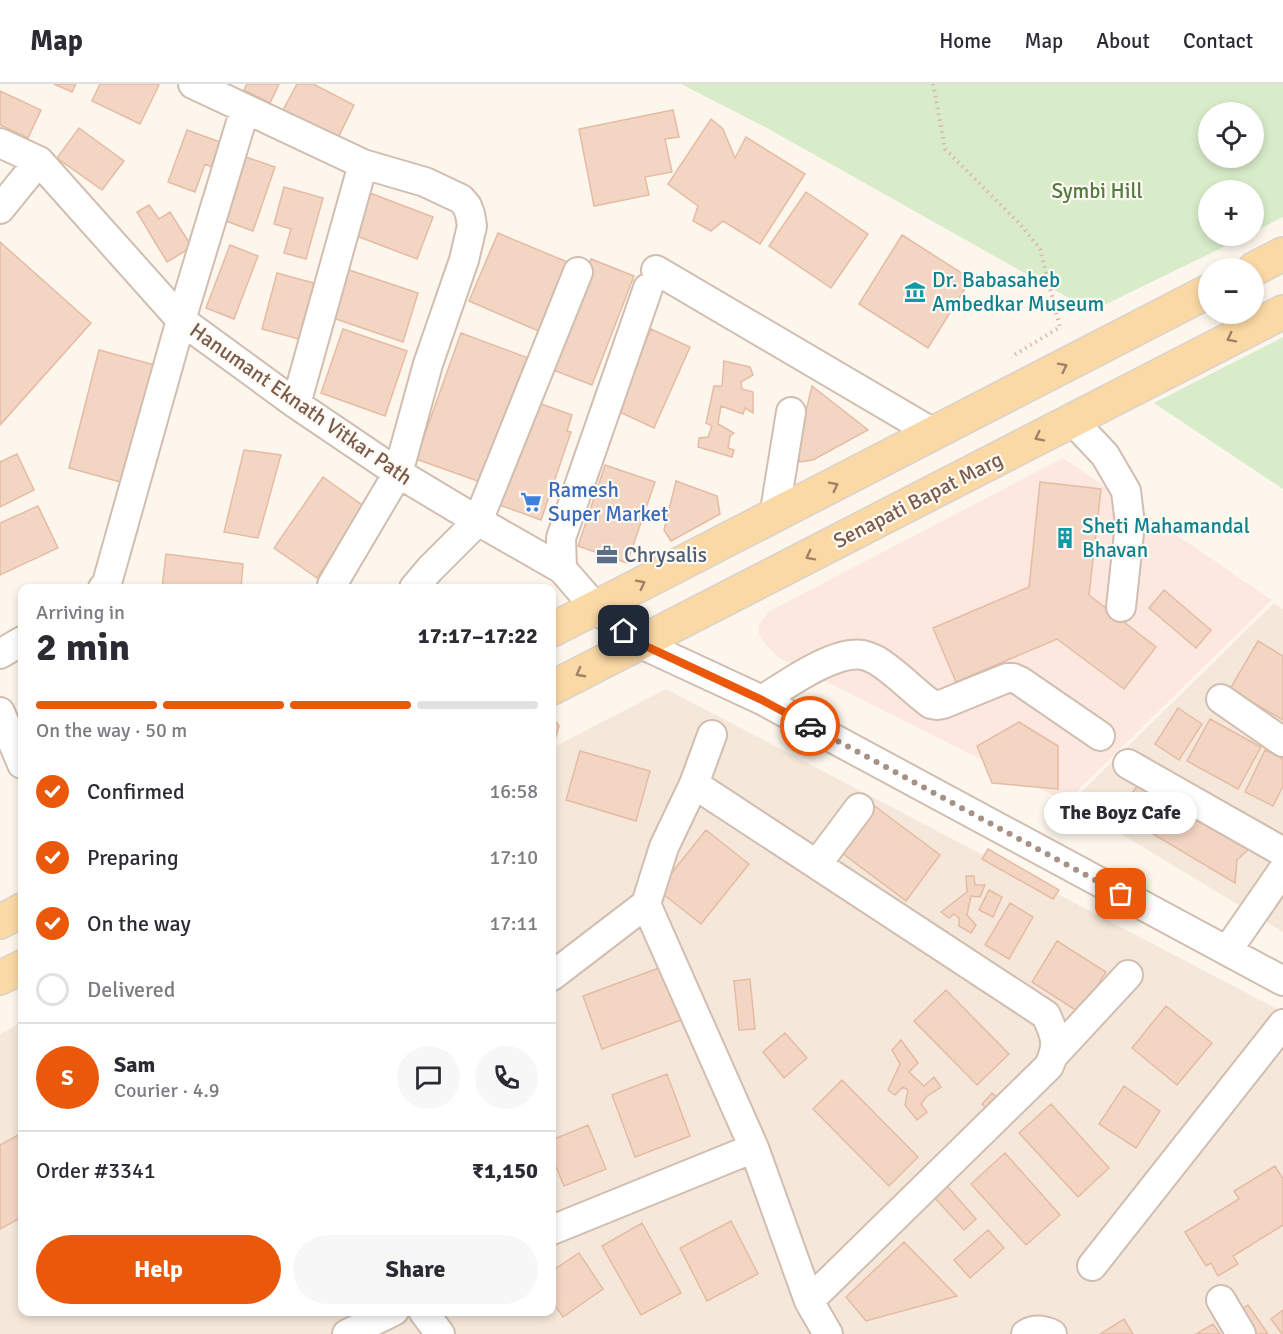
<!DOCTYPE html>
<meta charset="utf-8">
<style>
body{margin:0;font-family:Signika,sans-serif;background:#f7f7f7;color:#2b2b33;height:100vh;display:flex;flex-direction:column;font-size:22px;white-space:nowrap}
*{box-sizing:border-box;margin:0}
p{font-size:20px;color:#7c7c81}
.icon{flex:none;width:33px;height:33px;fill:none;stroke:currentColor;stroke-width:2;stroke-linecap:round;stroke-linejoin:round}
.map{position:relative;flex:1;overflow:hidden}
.side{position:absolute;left:18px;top:500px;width:538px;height:732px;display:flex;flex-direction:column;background:#fff;border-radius:12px;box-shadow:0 3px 9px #0003}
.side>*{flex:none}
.buttons{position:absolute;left:1198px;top:18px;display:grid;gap:12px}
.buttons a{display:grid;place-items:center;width:66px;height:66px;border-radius:50%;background:#fff;box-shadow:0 3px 9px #0003;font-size:30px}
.pin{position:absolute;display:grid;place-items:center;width:51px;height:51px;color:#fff;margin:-26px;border-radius:12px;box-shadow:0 3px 9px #0006}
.courier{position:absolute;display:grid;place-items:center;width:60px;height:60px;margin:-30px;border:4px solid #ea580c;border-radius:50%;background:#fff;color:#222;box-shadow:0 2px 8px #0007}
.bubble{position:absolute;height:42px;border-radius:21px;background:#fff;box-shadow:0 3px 9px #0003;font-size:20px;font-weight:800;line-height:42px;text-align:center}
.summary em{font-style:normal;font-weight:800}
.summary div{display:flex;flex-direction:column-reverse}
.summary{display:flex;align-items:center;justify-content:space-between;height:102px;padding:0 18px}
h1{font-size:39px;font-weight:800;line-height:45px}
.bar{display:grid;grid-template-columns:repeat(4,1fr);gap:9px 6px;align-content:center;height:72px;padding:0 18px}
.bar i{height:8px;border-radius:4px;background:#e1e1e2}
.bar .active{background:#ea580c}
.bar p{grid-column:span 4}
.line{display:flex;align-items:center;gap:15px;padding:0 18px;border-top:2px solid #e1e1e2}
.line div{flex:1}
.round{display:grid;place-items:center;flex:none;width:63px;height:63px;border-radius:32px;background:#f7f7f7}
ol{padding:0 18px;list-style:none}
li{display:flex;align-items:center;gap:18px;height:66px}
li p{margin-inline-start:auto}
li .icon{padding:6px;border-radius:50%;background:#ea580c;color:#fff;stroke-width:4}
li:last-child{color:#7c7c81}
li i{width:33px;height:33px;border:3px solid #e1e1e2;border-radius:50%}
.cta{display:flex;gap:12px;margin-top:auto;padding:12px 18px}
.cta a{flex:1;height:69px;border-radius:36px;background:#ea580c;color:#fff;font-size:24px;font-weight:800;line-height:69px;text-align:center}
.cta a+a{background:#f7f7f7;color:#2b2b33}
header{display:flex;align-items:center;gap:36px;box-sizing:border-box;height:84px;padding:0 30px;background:#fff;border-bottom:2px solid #e1e1e2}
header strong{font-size:28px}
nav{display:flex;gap:33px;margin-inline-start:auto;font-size:21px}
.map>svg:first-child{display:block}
</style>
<header>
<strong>Map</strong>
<nav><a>Home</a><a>Map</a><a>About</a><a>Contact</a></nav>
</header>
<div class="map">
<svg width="1283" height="1250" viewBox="0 0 1283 1250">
<rect width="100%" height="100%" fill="#fdf6ec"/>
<path fill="#f5e8da" d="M1274,519L1283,525V848L1070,719Z
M666,605L1283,928V1250H0V950L22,938V1227H552V664Z"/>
<path fill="#fde8e0" d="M1063,374L1272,516L1066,718L779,574L766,561L759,550V541L768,528Z"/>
<path fill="#d8ecc9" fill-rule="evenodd" d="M681,0H1283V133L1254,148V106H1209V152H1246L1092,227L767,44ZM1209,28H1254V74H1209Z
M1283,253V405L1154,319Z"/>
<path fill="#f3d5c3" stroke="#e6bba3" stroke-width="1.5" d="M54,0H76L72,8Z
M100,0H156L159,1L140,40L92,17Z
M247,0H279L270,19L244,6Z
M297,0H313L354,21L337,56L282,28Z
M0,7L41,26L28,54L0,41Z
M673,26L679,53L665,55L672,88L645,93L649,111L594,122L579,45Z
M711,35L723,45L735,74L746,53L805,90L760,160L723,137L711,147L693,137L698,122L668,100Z
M79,44L124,77L102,106L57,74Z
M187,46L220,58L211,83L205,80L195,108L168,98Z
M240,71L275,83L253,147L226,137L238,102L230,99Z
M284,103L323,114L306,175L284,169L291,145L274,140Z
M806,108L868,150L831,204L769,162Z
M370,109L433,133L417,175L354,151Z
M149,121L159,135L170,128L192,163L167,178L137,128Z
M498,149L572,180L543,249L469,217Z
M902,151L971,195L928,264L859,220Z
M0,158L91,239L0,341Z
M230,161L258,172L234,235L206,224Z
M591,175L634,192L592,301L548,284Z
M349,186L418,209L403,258L333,234Z
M277,189L314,199L299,255L262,245Z
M343,245L407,267L385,332L321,309Z
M651,245L690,263L654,344L615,326Z
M461,249L531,275L486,400L416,375Z
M99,266L155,281L124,399L69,384Z
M724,277L750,283L753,291L741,298L742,305L753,308V329L745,324L743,330L721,322L718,340L734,349L730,352L728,364L734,366L732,373L698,363L699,354L708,353L712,342L706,339L714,302H722Z
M812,302L868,346L813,376L800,378L796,369Z
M530,316L572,331L567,347L571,348L541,436L494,419Z
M244,366L281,371L258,454L224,448Z
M17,370L34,406L0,423V378Z
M605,381L655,398L627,479L578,462Z
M323,393L365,423L317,494L274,464Z
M676,397L717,412L720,430L671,457L664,446Z
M1040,398L1101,405L1089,511L1156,563L1124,605L1057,555L956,598L933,544L1029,503Z
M38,422L58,464L0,491V439Z
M166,470L243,480L241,504H162Z
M1164,506L1211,546L1196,564L1149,524Z
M1258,557L1283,572V636L1230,605Z
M1178,624L1202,640L1179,676L1155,660Z
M554,635L559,642L552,666V636Z
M1210,635L1261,663L1238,705L1187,677Z
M1019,638L1058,662V705L992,699L977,662Z
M1265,666L1283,675V702L1273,722L1245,708Z
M580,667L650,687L636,737L566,716Z
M1137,702L1250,764L1237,776L1235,799L1118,729Z
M872,720L940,771L906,817L838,766Z
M706,746L749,780L701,840L658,806Z
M988,765L1059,806L1053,815L982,775Z
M966,792H974L975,801H985L980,813L971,812L967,831L976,841L971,849L959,842V834L954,830L949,834L941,828L967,808Z
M989,806L1002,813L993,833L979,826Z
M1010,819L1033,833L1009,875L985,861Z
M1057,857L1106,888L1080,929L1032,898Z
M667,881L687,934L602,965L583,912Z
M750,895L755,945L739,946L734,897Z
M946,906L1009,970L977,1001L914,937Z
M1166,922L1212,959L1177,1001L1132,964Z
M785,949L807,974L784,994L763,968Z
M901,956L918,979L909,988L924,1002L934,993L941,1003L926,1013L921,1020L927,1028L917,1036L905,1021L908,1006L903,1003L895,1011L888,1006L900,980L892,966Z
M667,990L690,1052L635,1073L612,1011Z
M842,996L918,1073L889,1102L813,1025Z
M1124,1002L1160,1027L1136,1064L1099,1040Z
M992,1009L999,1015L989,1027L982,1020Z
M1051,1020L1109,1084L1078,1113L1019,1049Z
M588,1041L606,1085L564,1102L552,1073V1056Z
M22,1049V1133L0,1145V1061Z
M1005,1069L1060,1131L1026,1161L971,1100Z
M1275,1082L1283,1095V1141L1233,1172L1238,1180L1218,1192L1211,1179L1206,1182L1185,1148L1239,1115L1234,1107Z
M947,1102L976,1135L964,1146L934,1113Z
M731,1137L758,1190L707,1217L680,1164Z
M642,1139L681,1209L641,1231L602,1162Z
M988,1146L1004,1164L970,1194L954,1176Z
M904,1158L957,1212L866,1237L846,1213Z
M579,1169L603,1205L563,1233L552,1217V1187Z
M1248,1221L1268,1250H1245L1233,1231Z
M1283,1226V1250H1282L1271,1235Z
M1124,1235L1133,1250H1100Z
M1213,1240L1220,1250H1196Z"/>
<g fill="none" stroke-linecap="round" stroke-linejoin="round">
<defs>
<path id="minor" d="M193,0L363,80L425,98L461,115L467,122L470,130L472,142L464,176L428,280L398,389L332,501
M0,59L39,77L181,236L296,320L398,389L478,437L562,485L595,523L639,559L762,616L1283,897
M0,125L39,77
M656,186L935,350
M296,320L363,80
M1072,336L1105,371L1126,407L1130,440L1121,523
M774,433L791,328
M562,485L561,454L648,204
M103,504L107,499L181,236L245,25
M414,504L430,485L478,437L578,188
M0,570L22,557
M1221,615L1283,658
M762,616C786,601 834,566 863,571C867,572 872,574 876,576C896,588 912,606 931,620L937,621L943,620L1007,594H1013L1020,597L1100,652
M0,628L22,680
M1128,680L1283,768
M817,780L859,724
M646,820L664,763L694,700L712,651
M1227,867L1283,786
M552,892L646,820L754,1064L809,1217L1049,982C1059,960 1056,953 1046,931L694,700
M1053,972L1128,891
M552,1146L754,1064
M1092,1182L1283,940
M1221,1216L1241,1250
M809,1217L828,1250
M423,1227L440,1250
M347,1250L394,1227
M1026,1250C1034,1245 1043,1246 1052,1250"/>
<path id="major" d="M1254,185L1283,170
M552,546L1209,207
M552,604L1283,228
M0,838L22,826
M0,894L22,883"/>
</defs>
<use href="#minor" stroke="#d1beb0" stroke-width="32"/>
<use href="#major" stroke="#dad1cd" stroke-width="36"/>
<path stroke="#d9b8a5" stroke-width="4" stroke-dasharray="1.5 4.5" stroke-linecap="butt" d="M933,0L945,65L1020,140L1040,165L1060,243L1011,273"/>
<use href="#minor" stroke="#fff" stroke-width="28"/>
<use href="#major" stroke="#fbd9a5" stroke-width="33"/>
</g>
<defs><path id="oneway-chevron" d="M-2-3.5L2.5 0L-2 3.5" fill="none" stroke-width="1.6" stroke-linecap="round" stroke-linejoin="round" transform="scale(1.5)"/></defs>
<g stroke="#a18267">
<use href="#oneway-chevron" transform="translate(1231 254) rotate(153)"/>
<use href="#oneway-chevron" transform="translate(1063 283) rotate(-27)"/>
<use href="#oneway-chevron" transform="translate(1039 353) rotate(153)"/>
<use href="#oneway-chevron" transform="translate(834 402) rotate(-27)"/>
<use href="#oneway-chevron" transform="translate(810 472) rotate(153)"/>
<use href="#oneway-chevron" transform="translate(641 500) rotate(-27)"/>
<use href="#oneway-chevron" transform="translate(580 589) rotate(152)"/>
</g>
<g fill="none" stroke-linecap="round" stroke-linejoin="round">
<path stroke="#a89285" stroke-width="6" stroke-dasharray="0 10.8" d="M810,642L1121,810"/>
<path stroke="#ea580c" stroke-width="8" d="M624,547L639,559L762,616L810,642"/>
</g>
<defs>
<symbol id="museum-bare" viewBox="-9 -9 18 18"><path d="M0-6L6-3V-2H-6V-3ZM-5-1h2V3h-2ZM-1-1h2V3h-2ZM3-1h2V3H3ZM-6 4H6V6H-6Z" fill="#0f9aa8" stroke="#fffaf3" stroke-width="2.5" paint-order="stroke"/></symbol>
<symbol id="supermarket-bare" viewBox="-9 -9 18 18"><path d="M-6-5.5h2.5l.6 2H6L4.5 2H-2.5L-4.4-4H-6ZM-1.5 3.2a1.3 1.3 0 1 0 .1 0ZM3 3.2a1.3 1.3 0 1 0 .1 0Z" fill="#3f7fe0" stroke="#fffaf3" stroke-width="2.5" paint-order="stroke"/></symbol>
<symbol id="building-bare" viewBox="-9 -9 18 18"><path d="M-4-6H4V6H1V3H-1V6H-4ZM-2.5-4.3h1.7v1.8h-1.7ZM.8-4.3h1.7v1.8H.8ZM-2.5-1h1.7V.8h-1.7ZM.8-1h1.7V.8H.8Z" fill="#0f9aa8" stroke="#fffaf3" stroke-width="2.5" paint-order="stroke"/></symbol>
<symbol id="office-bare" viewBox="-9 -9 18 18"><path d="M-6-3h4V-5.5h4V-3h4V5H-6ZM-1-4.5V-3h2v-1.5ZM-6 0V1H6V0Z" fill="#5c6f8a" stroke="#fffaf3" stroke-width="2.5" paint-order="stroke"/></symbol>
</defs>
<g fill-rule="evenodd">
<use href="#museum-bare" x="900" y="193" width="30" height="30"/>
<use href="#supermarket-bare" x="516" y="403" width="30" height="30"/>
<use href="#building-bare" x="1050" y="439" width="30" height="30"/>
<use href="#office-bare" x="592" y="456" width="30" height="30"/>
</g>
<g text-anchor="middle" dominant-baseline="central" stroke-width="4.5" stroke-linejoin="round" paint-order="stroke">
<g font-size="21" fill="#537a41" stroke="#fffaf3">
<text x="1097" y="107">Symbi Hill</text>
</g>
<g font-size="21" fill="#0d838f" stroke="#fffaf3" text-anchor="start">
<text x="932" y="196">Dr. Babasaheb<tspan x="932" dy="24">Ambedkar Museum</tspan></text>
<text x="1082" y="442">Sheti Mahamandal<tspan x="1082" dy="24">Bhavan</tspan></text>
</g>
<g font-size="21" fill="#7a5c4d" stroke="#fffaf3">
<text transform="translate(301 320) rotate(35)">Hanumant Eknath Vitkar Path</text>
<text transform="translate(918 416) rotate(-27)">Senapati Bapat Marg</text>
</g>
<g font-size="21" fill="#366cbe" stroke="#fffaf3" text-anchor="start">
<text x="548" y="406">Ramesh<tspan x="548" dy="24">Super Market</tspan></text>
</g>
<g font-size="21" fill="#4e5e75" stroke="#fffaf3" text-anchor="start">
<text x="624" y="471">Chrysalis</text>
</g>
</g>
</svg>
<div class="buttons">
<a><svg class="icon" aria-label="locate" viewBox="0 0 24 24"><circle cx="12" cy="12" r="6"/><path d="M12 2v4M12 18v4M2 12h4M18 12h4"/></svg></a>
<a>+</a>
<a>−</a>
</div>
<div class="pin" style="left:1121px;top:810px;background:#ea580c"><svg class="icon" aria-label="bag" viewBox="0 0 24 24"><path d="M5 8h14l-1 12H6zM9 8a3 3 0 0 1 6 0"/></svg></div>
<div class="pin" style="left:624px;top:547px;background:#1f2937"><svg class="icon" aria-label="home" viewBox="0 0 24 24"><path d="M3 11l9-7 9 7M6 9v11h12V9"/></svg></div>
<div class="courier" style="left:810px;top:642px"><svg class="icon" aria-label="car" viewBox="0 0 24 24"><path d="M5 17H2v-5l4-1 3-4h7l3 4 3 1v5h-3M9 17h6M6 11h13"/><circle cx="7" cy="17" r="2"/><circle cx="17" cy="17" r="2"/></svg></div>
<div class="bubble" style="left:1044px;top:708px;width:153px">The Boyz Cafe</div>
<section class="side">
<div class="summary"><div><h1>2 min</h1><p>Arriving in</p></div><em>17:17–17:22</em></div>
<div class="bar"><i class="active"></i><i class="active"></i><i class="active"></i><i></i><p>On the way · 50 m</p></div>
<ol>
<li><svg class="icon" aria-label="check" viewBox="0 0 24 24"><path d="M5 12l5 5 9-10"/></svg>Confirmed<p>16:58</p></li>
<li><svg class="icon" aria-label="check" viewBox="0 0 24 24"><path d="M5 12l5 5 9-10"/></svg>Preparing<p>17:10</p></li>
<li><svg class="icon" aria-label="check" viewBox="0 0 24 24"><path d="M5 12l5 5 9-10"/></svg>On the way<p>17:11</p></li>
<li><i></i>Delivered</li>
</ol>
<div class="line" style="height:108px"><b class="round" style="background:#ea580c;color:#fff">S</b><div><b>Sam</b><p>Courier · 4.9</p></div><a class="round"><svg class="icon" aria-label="chat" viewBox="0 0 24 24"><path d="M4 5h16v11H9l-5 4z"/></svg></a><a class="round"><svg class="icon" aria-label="phone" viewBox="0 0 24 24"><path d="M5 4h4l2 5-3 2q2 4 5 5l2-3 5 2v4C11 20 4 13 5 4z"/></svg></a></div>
<div class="line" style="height:78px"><div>Order #3341</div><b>₹1,150</b></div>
<div class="cta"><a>Help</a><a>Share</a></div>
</section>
</div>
